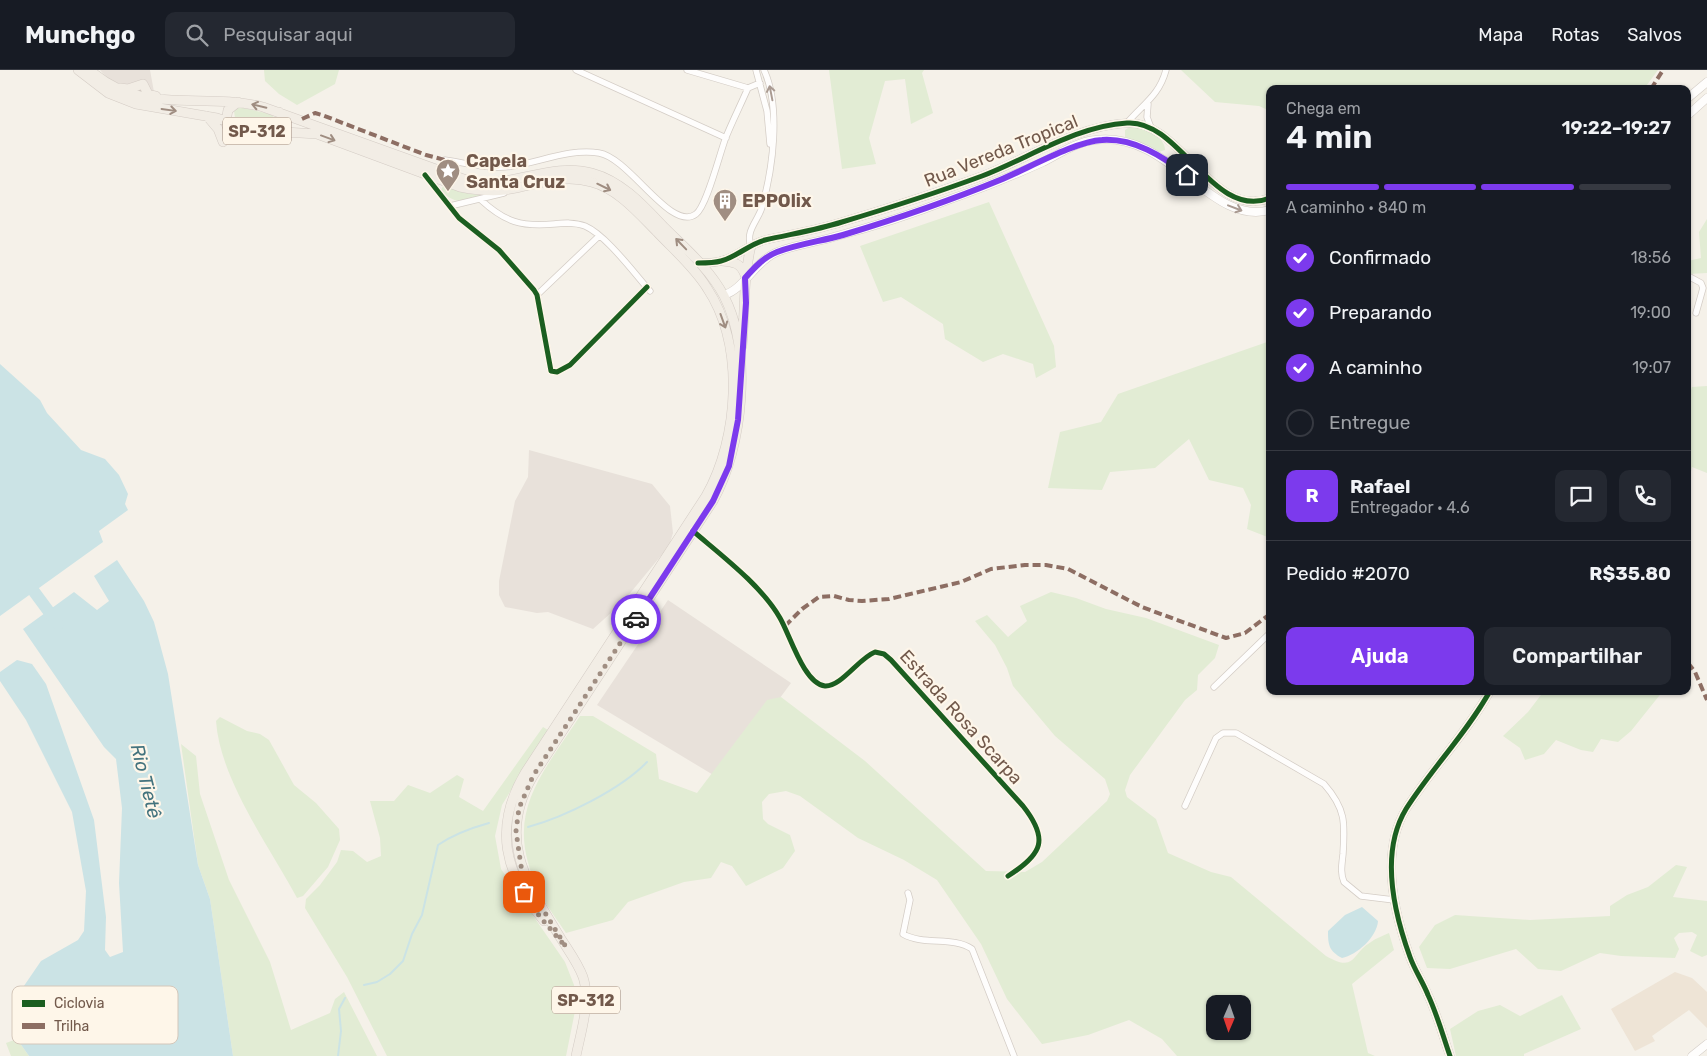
<!DOCTYPE html>
<html lang="pt">
<meta charset="utf-8">
<style>
body{margin:0;font-family:Rubik,sans-serif;background:#242831;color:#f1f3f6;height:100vh;display:flex;flex-direction:column;font-size:19px;white-space:nowrap}
*{box-sizing:border-box;margin:0}
p{font-size:16px;color:#9ea1a6}
.icon{flex:none;width:28px;height:28px;fill:none;stroke:currentColor;stroke-width:2;stroke-linecap:round;stroke-linejoin:round}
.map{position:relative;flex:1;overflow:hidden}
.details{position:absolute;left:1266px;top:15px;width:425px;height:610px;display:flex;flex-direction:column;background:#171b24;border-radius:10px;box-shadow:0 1px 4px #0004}
.details>*{flex:none}
.needle{width:32px;rotate:182deg}
.controls{position:absolute;left:1206px;top:925px;display:grid;gap:10px}
.controls a{display:grid;place-items:center;width:45px;height:45px;border-radius:10px;background:#171b24;box-shadow:0 1px 4px #0004;font-size:25px}
.pin{position:absolute;display:grid;place-items:center;width:42px;height:42px;color:#fff;margin:-21px;border-radius:10px;box-shadow:0 2px 8px #0006}
.courier{position:absolute;display:grid;place-items:center;width:50px;height:50px;margin:-25px;border:4px solid #7c3aed;border-radius:50%;background:#fff;color:#222;box-shadow:0 1px 6px #0007}
.summary em{font-style:normal;font-weight:600}
.summary div{display:flex;flex-direction:column-reverse}
.summary{display:flex;align-items:center;justify-content:space-between;height:85px;padding:0 20px}
h1{font-size:32px;font-weight:600;line-height:38px}
.bar{display:grid;grid-template-columns:repeat(4,1fr);gap:8px 5px;align-content:center;height:60px;padding:0 20px}
.bar i{height:6px;border-radius:4px;background:#363941}
.bar .selected{background:#7c3aed}
.bar p{grid-column:span 4}
.line{display:flex;align-items:center;gap:12px;padding:0 20px;border-top:1px solid #363941}
.line div{flex:1}
.round{display:grid;place-items:center;flex:none;width:52px;height:52px;border-radius:10px;background:#242831}
ol{padding:0 20px;list-style:none}
li{display:flex;align-items:center;gap:15px;height:55px}
li p{margin-inline-start:auto}
li .icon{padding:5px;border-radius:50%;background:#7c3aed;color:#fff;stroke-width:4}
li:last-child{color:#9ea1a6}
li i{width:28px;height:28px;border:2px solid #363941;border-radius:50%}
.primary-button{display:flex;gap:10px;margin-top:auto;padding:10px 20px}
.primary-button a{flex:1;height:58px;border-radius:10px;background:#7c3aed;color:#fff;font-size:20px;font-weight:600;line-height:58px;text-align:center}
.primary-button a+a{background:#242831;color:#f1f3f6}
header{display:flex;align-items:center;gap:30px;box-sizing:border-box;height:70px;padding:0 25px;background:#171b24;border-bottom:1px solid #363941}
header strong{font-size:24px}
nav{display:flex;gap:28px;margin-inline-start:auto;font-size:18px}
.search{width:350px;height:45px;background:#242831;display:flex;align-items:center;gap:12px;box-sizing:border-box;padding:0 18px;border-radius:10px;color:#9ea1a6;font-size:19px}
.map>svg:first-child{display:block}
</style>
<header>
<strong>Munchgo</strong>
<div class="search"><svg class="icon" aria-label="search" viewBox="0 0 24 24"><circle cx="10" cy="10" r="6"/><path d="M15 15l6 6"/></svg>Pesquisar aqui</div>
<nav><a>Mapa</a><a>Rotas</a><a>Salvos</a></nav>
</header>
<div class="map">
<svg width="1707" height="986" viewBox="0 0 1707 986">
<rect width="100%" height="100%" fill="#f5f1e9"/>
<path fill="#eee4d6" d="M1675,902L1692,908L1707,922V958L1689,940L1652,966L1655,971L1635,981L1611,939Z"/>
<path fill="#e8e1da" d="M100,0H150L154,22L111,12Z
M529,380L652,414L670,436L673,463L669,476L622,533L593,559L548,542L537,543L505,537L499,525V511L515,431L528,407Z
M668,530L791,613L720,709L597,635Z"/>
<path fill="#e2ecd4" fill-rule="evenodd" d="M264,0H339L335,14L297,35L279,24L265,11Z
M829,0H924L922,3L933,43L911,54L905,9L885,11L869,68L876,94L842,99Z
M1181,0H1658L1644,19H1270V41L1259,36L1215,32Z
M239,37L270,44L274,47L276,53L272,57C259,58 246,55 235,48L234,41Z
M1131,56C1143,58 1165,66 1165,80L1159,82L1125,67V60Z
M443,116L470,124L492,126C472,129 455,138 441,120Z
M989,132L1054,276L1056,297L1036,308L1033,294L1003,284L983,292L945,269L943,254L901,227L883,232L860,176Z
M1707,149V203L1689,204L1688,191L1701,188L1699,162Z
M1270,271V468L1247,459L1251,435L1243,418L1209,410L1189,369L1155,398L1110,402L1102,420L1048,418L1060,362L1101,352L1118,324Z
M1707,316V403L1692,397L1688,415V328L1692,317Z
M1051,522L1076,528L1106,539L1146,548L1219,575L1215,588L1198,605L1197,620L1185,630L1130,705L1125,720L1127,727L1156,749L1168,783L1211,802L1231,807L1326,886C1356,903 1351,884 1371,872C1376,868 1383,866 1389,863L1394,880L1352,914L1368,983L1375,986H1177L1162,969L1129,950L1088,965L1042,974L1007,929L981,874L937,810L904,790L858,768L800,726L786,721L769,724L762,732L763,749L768,754L790,765L795,781L783,798L746,816L732,796L721,792L711,808L684,812L628,832L613,850L566,863C558,851 548,838 541,825C501,747 538,710 580,646H593L656,684L659,709L697,723L767,630L781,627L865,691L986,801L1025,802L1042,792L1107,731L1110,724L1105,709L1055,666L1013,616L1007,598L995,575L975,551L987,545L1008,567L1027,551L1020,536ZM1215,934H1242V961H1215Z
M1544,621H1663L1631,661L1618,672L1601,669L1593,682L1581,680L1556,670L1544,684L1525,690L1520,678L1503,666L1528,642Z
M220,647L247,661L260,664L269,670L294,715L316,733L339,759L340,770L328,797L303,826L297,828C270,777 220,710 216,651Z
M543,657L548,660L502,735L495,766L501,799L565,892L574,915L576,936L566,986H387L347,907L305,838L306,829L320,815L337,792L341,780L353,781L367,792L381,786L380,768L370,731H394L408,715L430,723L457,705L464,709L459,727L483,741Z
M181,674L196,686L200,724L229,810L270,892L291,960L330,943L335,929L344,922L377,986H233L210,829L198,795Z
M1676,795L1687,797L1673,827L1707,831V885L1702,887L1690,881L1697,865L1692,862L1679,863L1674,868L1679,879L1675,888L1621,886L1600,883L1561,901L1538,899L1516,879L1450,899L1427,898L1419,877L1435,855L1455,845L1530,850L1610,846V836L1627,825L1648,817Z
M1562,925L1581,959L1524,984V986H1456L1450,959L1478,941L1500,935L1520,946Z
M17,969L29,986H11L6,973Z"/>
<path fill="#cbe3e5" d="M0,294L40,330L47,343L81,380L105,389L119,405L128,424L125,434L128,440L99,461L103,472L0,546Z
M117,490L144,531L154,552L168,604L198,795L210,829L233,986H29L17,969L13,952L15,929L41,891L78,870L84,861L86,821L72,742L26,650L0,611V602L17,590L32,594L46,614L94,750L106,847L105,880L110,887L123,882L119,813L122,738L116,689L104,677L23,559L74,522L97,540L109,531L94,506Z
M1362,837L1378,851C1377,867 1357,885 1342,888C1329,881 1328,875 1328,861L1345,845Z"/>
<g fill="none" stroke-linecap="round" stroke-linejoin="round">
<path stroke="#cbe3e5" stroke-width="2" d="M528,757C565,747 621,719 647,692
M364,915L377,912L390,904L403,891L412,864L422,845L438,775C454,764 471,758 489,753
M338,986L341,961L339,939L345,928"/>
<path stroke="#cbe3e5" stroke-width="12" d="M24,508L58,554"/>
<defs>
<path id="street" d="M576,0L726,68
M687,0L748,18
M756,0L767,41L770,74
M1148,34L1147,47L1151,58
M1127,53C1143,34 1159,26 1166,0
M445,90C466,93 490,100 513,96C540,92 571,78 599,83C630,88 671,163 696,144C707,136 720,82 726,67C733,50 741,34 748,18L760,13
M426,105L459,148L499,180L534,220L537,225L551,301L557,302L570,295L647,217
M481,130C505,152 521,157 554,154C564,153 575,152 585,156C606,165 634,203 650,221
M450,136L504,123
M751,176C745,161 758,151 762,137C773,98 781,37 764,0
M1688,206L1701,213L1703,218L1696,243
M537,225L599,166
M693,461C721,485 762,516 780,548C790,565 804,614 825,616C841,617 859,588 875,582L884,584L891,590L1023,736C1049,769 1043,784 1008,806
M1214,617L1270,563
M1185,736L1216,668L1223,663H1236L1324,714C1346,739 1345,753 1343,784C1342,794 1340,803 1344,812L1361,826L1394,830
M908,823L910,830L903,864C924,876 953,866 972,879L1014,986"/>
<path id="secondary" d="M1688,28L1707,12
M1688,45L1707,28
M698,193C706,193 714,193 721,191C737,187 749,174 765,170C791,164 817,160 842,152C889,138 936,123 982,106C1029,88 1076,56 1127,53C1180,49 1213,151 1270,128
M724,225C744,219 754,193 775,183C792,175 819,172 837,166C875,156 912,144 948,130C980,119 1012,106 1043,92C1059,84 1076,72 1095,70C1170,60 1210,157 1270,140
M1450,986C1443,966 1437,944 1428,925C1423,912 1415,901 1410,887C1394,843 1380,782 1406,739C1432,698 1466,664 1490,621
M1692,986L1707,974"/>
<path id="primary" d="M78,0L108,23L136,34L217,48L252,60L317,64L460,117C475,120 490,122 505,120C534,116 562,103 591,112C618,119 638,143 657,162C674,180 694,197 707,218C745,275 739,368 706,426L525,703C493,757 504,804 544,851
M90,0C142,47 201,21 263,37L472,112C513,117 552,92 592,103C622,111 644,136 664,157C685,178 710,199 724,226C753,282 743,378 713,431L533,706C496,769 527,813 560,867C568,880 578,893 583,907C591,932 581,961 576,986
M120,18L128,19L143,14L148,24L156,26
M207,46L218,59L223,72
M226,51L228,40L238,32
M275,63L281,55L279,42
M722,191C734,192 741,193 745,205
M742,276C745,243 743,208 751,176"/>
</defs>
<use href="#street" stroke="#d4cdc6" stroke-width="7"/>
<use href="#secondary" stroke="#d4cdc6" stroke-width="9"/>
<use href="#primary" stroke="#d4ccc5" stroke-width="10"/>
<use href="#street" stroke="#fefdfc" stroke-width="5.5"/>
<use href="#secondary" stroke="#fefdfc" stroke-width="8"/>
<use href="#primary" stroke="#f2ede5" stroke-width="9"/>
<path stroke="#8d6e63" stroke-width="4" stroke-dasharray="8 4" stroke-linecap="butt" d="M1651,19L1663,0
M302,49L315,43L322,45L426,85L445,90
M785,556L802,539L819,527L834,526L849,530L862,531L889,529L961,512L991,499L1025,495H1046L1068,499L1142,537L1226,568L1245,563L1270,544
M1688,593L1695,602L1707,630"/>
<defs>
<path id="cycleway" d="M425,105L459,148L499,180L534,220L537,225L551,301L557,302L570,295L647,217
M698,193C706,193 714,193 721,191C737,187 749,174 765,170C791,164 817,160 842,152C889,138 936,123 982,106C1029,88 1076,56 1127,53C1180,49 1213,151 1270,128
M693,461C721,485 762,516 780,548C790,565 804,614 825,616C841,617 859,588 875,582L884,584L891,590L1023,736C1049,769 1043,784 1008,806
M1450,986C1443,966 1437,944 1428,925C1423,912 1415,901 1410,887C1394,843 1380,782 1406,739C1432,698 1466,664 1490,621"/>
</defs>
<use href="#cycleway" stroke="#fef6e9" stroke-width="8"/>
<use href="#cycleway" stroke="#1b5e20" stroke-width="5"/>
</g>
<defs><path id="oneway-shaft" d="M-6 0H5M1.5-3L5.5 0L1.5 3" fill="none" stroke-width="1.6" stroke-linecap="round" stroke-linejoin="round" transform="scale(1.25)"/></defs>
<g stroke="#aa9b92">
<use href="#oneway-shaft" transform="translate(771 23) rotate(-101)"/>
<use href="#oneway-shaft" transform="translate(1235 138) rotate(21)"/>
</g>
<g stroke="#9f8d81">
<use href="#oneway-shaft" transform="translate(259 36) rotate(-167)"/>
<use href="#oneway-shaft" transform="translate(169 40) rotate(8)"/>
<use href="#oneway-shaft" transform="translate(328 68) rotate(20)"/>
<use href="#oneway-shaft" transform="translate(604 117) rotate(26)"/>
<use href="#oneway-shaft" transform="translate(681 174) rotate(-134)"/>
<use href="#oneway-shaft" transform="translate(723 251) rotate(70)"/>
</g>
<g fill="none" stroke-linecap="round" stroke-linejoin="round">
<path stroke="#a08e82" stroke-width="5" stroke-dasharray="0 9" d="M524,822L540,847L566,877L531,820L521,796L516,761L519,738L533,706L636,549"/>
<path stroke="#7c3aed" stroke-width="6" d="M636,549L713,431L729,396L738,350L746,233L745,208C754,198 764,187 777,182C798,174 822,171 843,165C896,149 949,131 1000,110C1027,99 1076,71 1102,70C1134,68 1162,86 1187,105"/>
</g>
<defs>
<symbol id="sight-pin" viewBox="-11 -11 22 30"><path d="M0 17L-7.5 6A9.5 9.5 0 1 1 7.5 6Z" fill="#a08e82" stroke="#fef6e9"/><path d="M0-6L1.8-2.2L6-1.7L2.9 1.2L3.7 5.4L0 3.3L-3.7 5.4L-2.9 1.2L-6-1.7L-1.8-2.2Z" fill="#fff"/></symbol>
<symbol id="building-pin" viewBox="-11 -11 22 30"><path d="M0 17L-7.5 6A9.5 9.5 0 1 1 7.5 6Z" fill="#a08e82" stroke="#fef6e9"/><path d="M-4-6H4V6H1V3H-1V6H-4ZM-2.5-4.3h1.7v1.8h-1.7ZM.8-4.3h1.7v1.8H.8ZM-2.5-1h1.7V.8h-1.7ZM.8-1h1.7V.8H.8Z" fill="#fff"/></symbol>
</defs>
<g fill-rule="evenodd">
<use href="#sight-pin" x="434" y="87" width="28" height="38"/>
<use href="#building-pin" x="711" y="117" width="28" height="38"/>
</g>
<g text-anchor="middle" dominant-baseline="central" stroke-width="4.5" stroke-linejoin="round" paint-order="stroke">
<g fill="#fef6e9" stroke="#9c887a" stroke-width="1">
<rect x="223" y="47.5" width="68" height="27" rx="4"/>
<rect x="552" y="916.5" width="68" height="27" rx="4"/>
</g>
<g font-size="16" font-weight="bold" fill="#72594b">
<text x="257" y="61">SP-312</text>
<text x="586" y="930">SP-312</text>
</g>
<g font-size="18" fill="#72594b" stroke="#fef6e9">
<text transform="translate(1001 81) rotate(-22)">Rua Vereda Tropical</text>
<text transform="translate(961 647) rotate(48)">Estrada Rosa Scarpa</text>
</g>
<g font-size="18" font-weight="bold" fill="#72594b" stroke="#fef6e9" text-anchor="start">
<text x="466" y="91">Capela<tspan x="466" dy="21">Santa Cruz</tspan></text>
<text x="742" y="131">EPPOlix</text>
</g>
<g font-size="19" font-style="italic" fill="#43737e" stroke="#fef6e9">
<text transform="translate(146 711) rotate(76)">Rio Tietê</text>
</g>
</g>
<rect x="12" y="916" width="166" height="58" rx="8" fill="#fef6e9" stroke="#d4c7ba" stroke-width="1"/>
<rect x="22" y="930" width="23" height="7" fill="#1b5e20"/>
<rect x="22" y="953" width="23" height="6" fill="#8d6e63"/>
<g font-size="14" fill="#72594b">
<text x="54" y="938">Ciclovia</text>
<text x="54" y="961">Trilha</text>
</g>
</svg>
<div class="controls">
<a><svg class="needle" viewBox="-14 -14 28 28"><path d="M0-13l5 13h-10z" fill="#e53935"/><path d="M0 13l5-13h-10z" fill="#9ea1a6"/></svg></a>
</div>
<div class="pin" style="left:524px;top:822px;background:#ea580c"><svg class="icon" aria-label="bag" viewBox="0 0 24 24"><path d="M5 8h14l-1 12H6zM9 8a3 3 0 0 1 6 0"/></svg></div>
<div class="pin" style="left:1187px;top:105px;background:#1f2937"><svg class="icon" aria-label="home" viewBox="0 0 24 24"><path d="M3 11l9-7 9 7M6 9v11h12V9"/></svg></div>
<div class="courier" style="left:636px;top:549px"><svg class="icon" aria-label="car" viewBox="0 0 24 24"><path d="M5 17H2v-5l4-1 3-4h7l3 4 3 1v5h-3M9 17h6M6 11h13"/><circle cx="7" cy="17" r="2"/><circle cx="17" cy="17" r="2"/></svg></div>
<section class="details">
<div class="summary"><div><h1>4 min</h1><p>Chega em</p></div><em>19:22–19:27</em></div>
<div class="bar"><i class="selected"></i><i class="selected"></i><i class="selected"></i><i></i><p>A caminho · 840 m</p></div>
<ol>
<li><svg class="icon" aria-label="check" viewBox="0 0 24 24"><path d="M5 12l5 5 9-10"/></svg>Confirmado<p>18:56</p></li>
<li><svg class="icon" aria-label="check" viewBox="0 0 24 24"><path d="M5 12l5 5 9-10"/></svg>Preparando<p>19:00</p></li>
<li><svg class="icon" aria-label="check" viewBox="0 0 24 24"><path d="M5 12l5 5 9-10"/></svg>A caminho<p>19:07</p></li>
<li><i></i>Entregue</li>
</ol>
<div class="line" style="height:90px"><b class="round" style="background:#7c3aed;color:#fff">R</b><div><b>Rafael</b><p>Entregador · 4.6</p></div><a class="round"><svg class="icon" aria-label="chat" viewBox="0 0 24 24"><path d="M4 5h16v11H9l-5 4z"/></svg></a><a class="round"><svg class="icon" aria-label="phone" viewBox="0 0 24 24"><path d="M5 4h4l2 5-3 2q2 4 5 5l2-3 5 2v4C11 20 4 13 5 4z"/></svg></a></div>
<div class="line" style="height:65px"><div>Pedido #2070</div><b>R$35.80</b></div>
<div class="primary-button"><a>Ajuda</a><a>Compartilhar</a></div>
</section>
</div>
